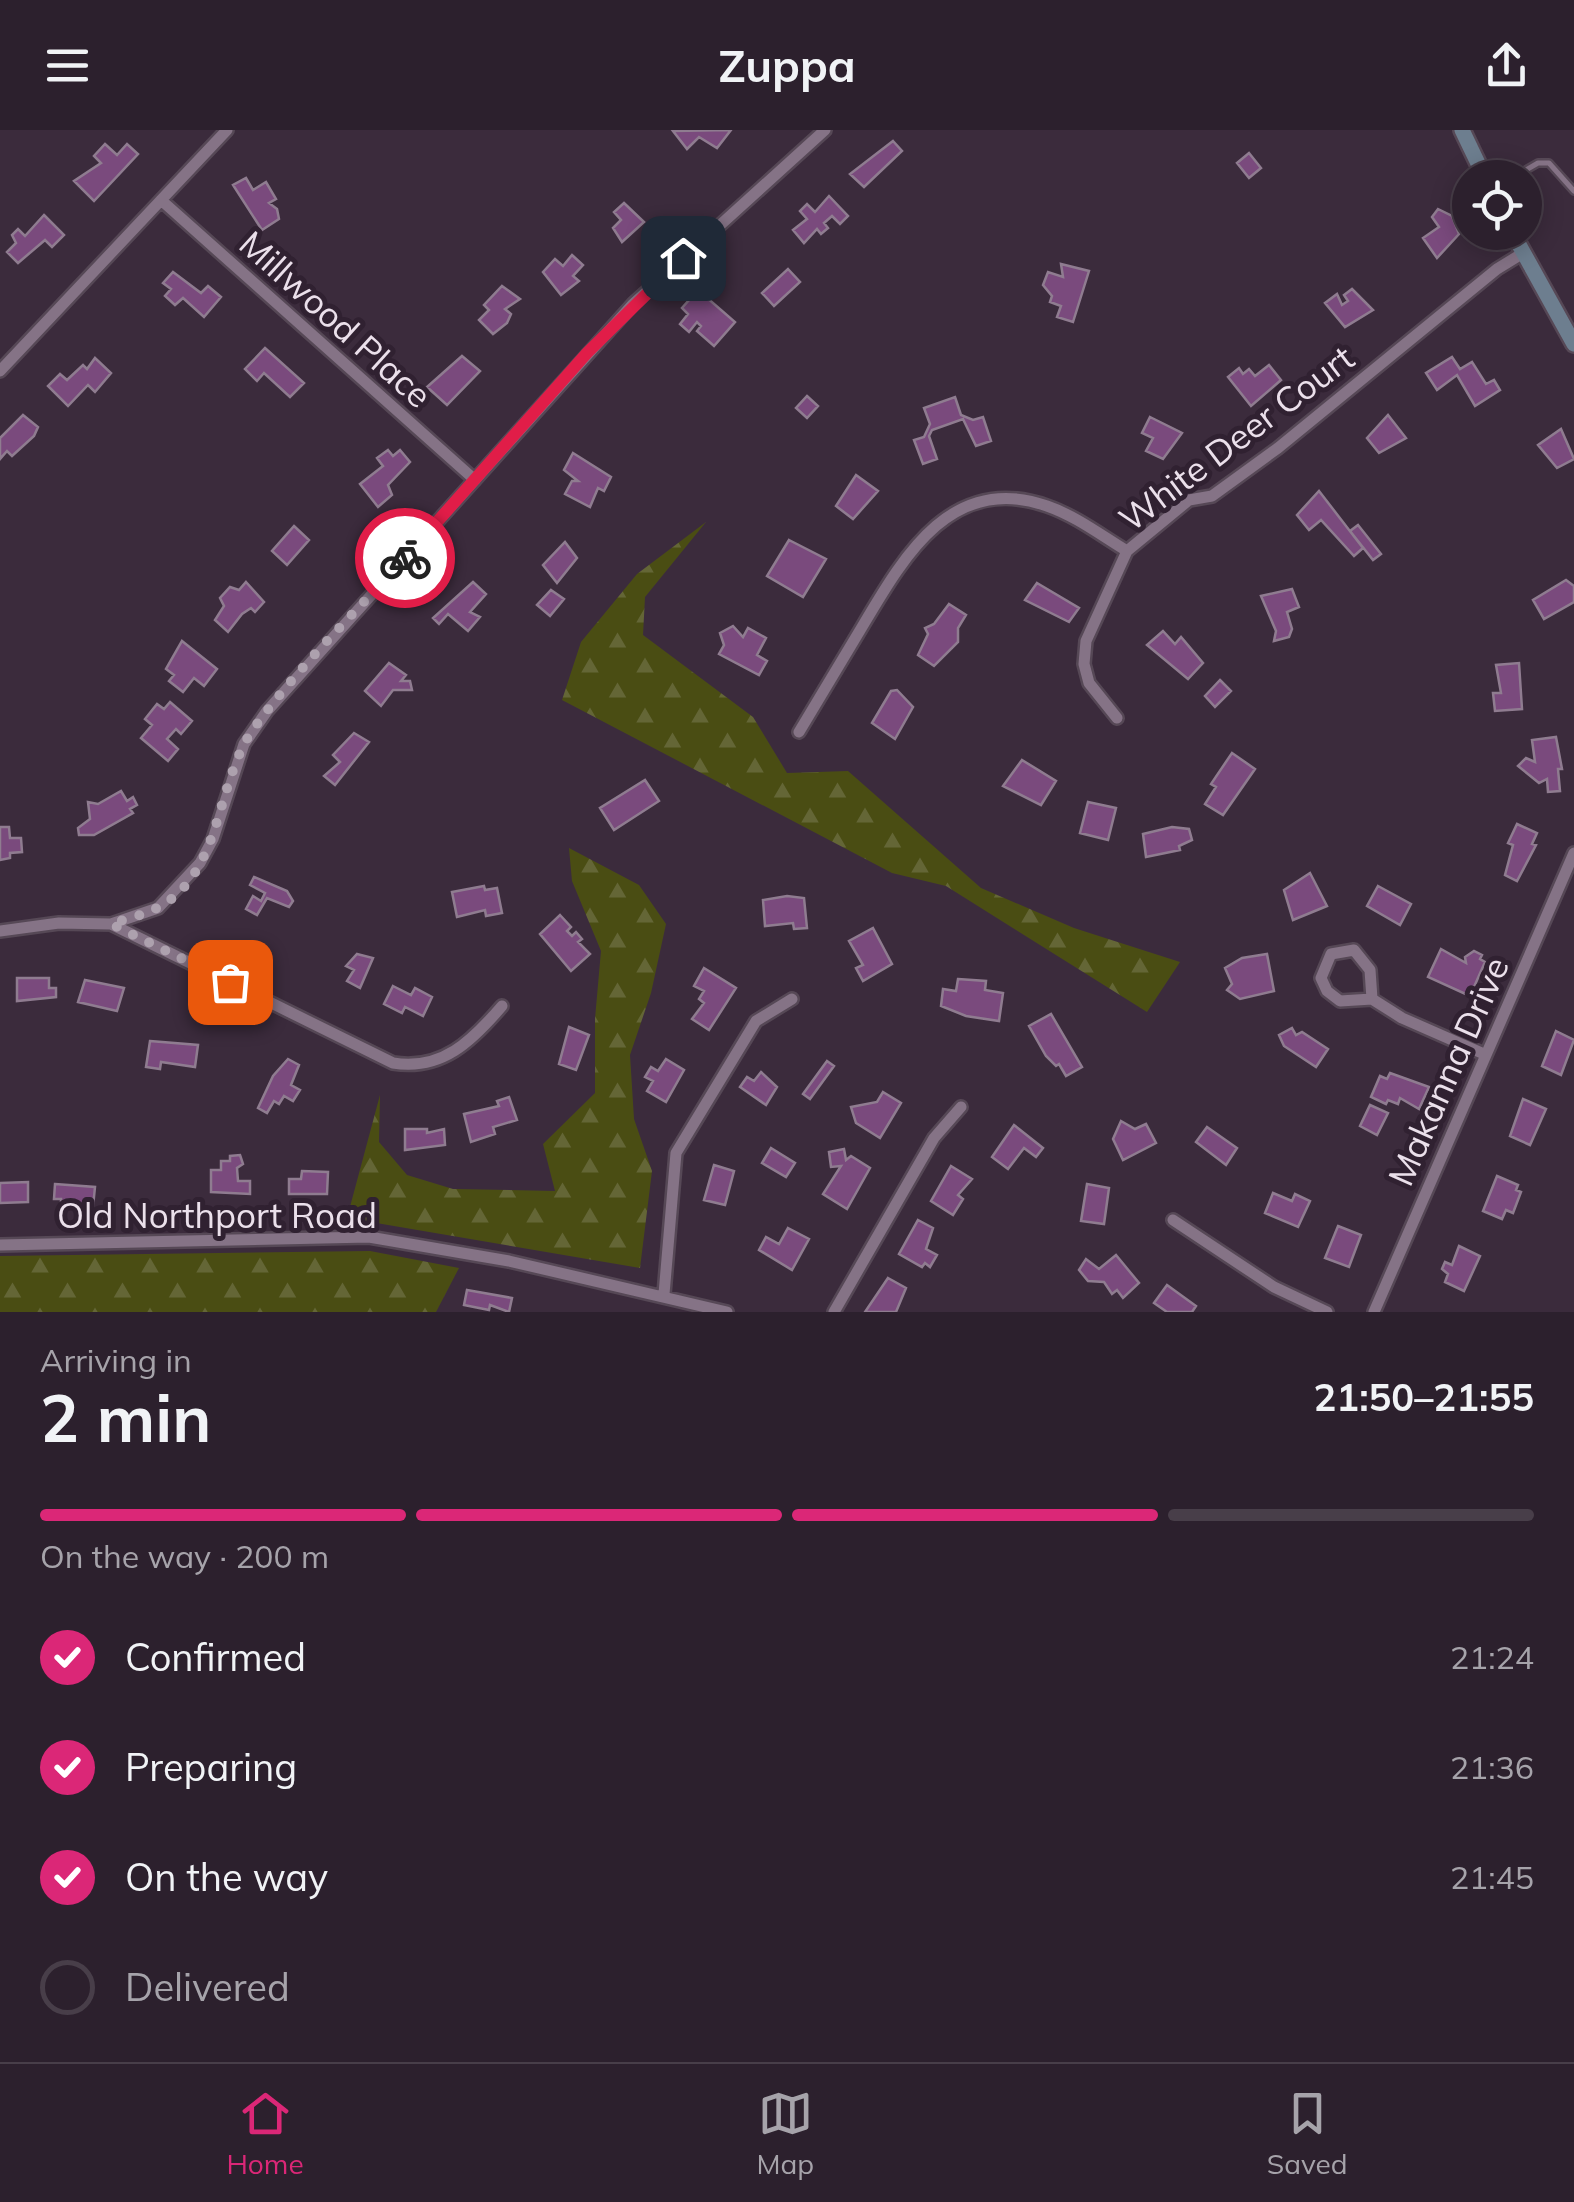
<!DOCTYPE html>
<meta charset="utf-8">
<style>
body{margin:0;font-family:Mulish,sans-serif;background:#342835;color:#f1f3f6;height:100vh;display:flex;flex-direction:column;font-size:38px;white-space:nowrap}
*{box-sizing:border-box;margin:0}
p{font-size:32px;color:#a6a3aa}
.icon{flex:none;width:55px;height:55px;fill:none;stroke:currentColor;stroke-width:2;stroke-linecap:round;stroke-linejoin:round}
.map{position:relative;height:1182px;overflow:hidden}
.sheet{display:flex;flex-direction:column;background:#2c202d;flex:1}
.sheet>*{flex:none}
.fabs{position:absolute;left:1452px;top:30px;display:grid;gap:20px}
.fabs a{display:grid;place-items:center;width:90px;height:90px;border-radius:50%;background:#2c202d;box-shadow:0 5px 25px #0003,0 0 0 2px #483e49;font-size:50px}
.pin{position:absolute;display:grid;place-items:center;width:85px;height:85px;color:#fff;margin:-42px;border-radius:20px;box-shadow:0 5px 15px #0006}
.courier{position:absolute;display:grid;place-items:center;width:100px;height:100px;margin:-50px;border:8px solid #e11d48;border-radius:50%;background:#fff;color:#222;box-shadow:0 2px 12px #0007}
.overview em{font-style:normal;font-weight:700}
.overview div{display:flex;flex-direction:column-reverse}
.overview{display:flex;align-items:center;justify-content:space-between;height:170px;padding:0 40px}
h1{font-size:65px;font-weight:700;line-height:75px}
.bar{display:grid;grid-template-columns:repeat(4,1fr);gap:15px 10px;align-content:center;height:120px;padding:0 40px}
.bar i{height:12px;border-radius:8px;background:#483e49}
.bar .selected{background:#db2777}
.bar p{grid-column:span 4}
ol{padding:0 40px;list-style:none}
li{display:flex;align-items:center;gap:30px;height:110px}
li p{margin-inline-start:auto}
li .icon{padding:10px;border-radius:50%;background:#db2777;color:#fff;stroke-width:4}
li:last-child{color:#a6a3aa}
li i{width:55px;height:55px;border:5px solid #483e49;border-radius:50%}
header{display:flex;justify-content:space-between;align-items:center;height:130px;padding:0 40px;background:#2c202d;font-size:45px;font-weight:700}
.dock{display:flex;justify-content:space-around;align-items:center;height:140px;border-top:2px solid #483e49;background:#2c202d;font-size:28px;color:#a6a3aa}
.dock a{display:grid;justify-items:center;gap:5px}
.dock .selected{color:#db2777}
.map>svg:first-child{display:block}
</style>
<header><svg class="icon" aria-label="menu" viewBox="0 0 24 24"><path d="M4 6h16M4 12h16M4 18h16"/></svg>Zuppa<svg class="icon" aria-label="share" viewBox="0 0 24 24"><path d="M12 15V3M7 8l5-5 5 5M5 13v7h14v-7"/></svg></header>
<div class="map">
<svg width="1574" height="1182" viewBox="0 0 1574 1182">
<defs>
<pattern id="forest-firs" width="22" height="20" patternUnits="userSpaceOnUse" patternTransform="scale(2.5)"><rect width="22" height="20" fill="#4a4d13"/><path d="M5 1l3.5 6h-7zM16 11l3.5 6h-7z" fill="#646636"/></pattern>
</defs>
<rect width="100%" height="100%" fill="#3b2b3c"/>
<path fill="url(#forest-firs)" d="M706,392L645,467L643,505L753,587L787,643L848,641L981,758L1074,798L1180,832L1147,882L946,756L892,743L562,570L581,512L637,444Z
M569,718L639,755L666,794L651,863L630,925L634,989L652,1041L640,1138L347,1088L380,965L379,1012L407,1045L453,1059L555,1061L543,1014L595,963V889L601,821L572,751Z
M370,1121L459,1138L436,1182H0V1126Z"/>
<path fill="#7a4a7d" stroke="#8f7c90" stroke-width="2.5" d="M731,0L717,18L699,7L687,19L673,1Z
M893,11L902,21L864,57L850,44Z
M105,14L117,25L127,14L138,24L94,71L74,51L101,33L94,26Z
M1249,23L1261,38L1249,48L1237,33Z
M246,48L253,60L266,52L276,69L269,73L277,79L279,89L262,100L233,55Z
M829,66L848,86L840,94L832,86L824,93L828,98L821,104L817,99L804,113L793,100L807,89L800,81L807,74L815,82Z
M624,73L644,92L622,112L613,98L621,90L614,82Z
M1438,79L1452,86L1459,104L1437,128L1423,108L1439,97L1432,87Z
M44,85L64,105L52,117L45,110L18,133L7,122L16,113L12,105L18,99L25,106Z
M572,125L583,135L573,146L579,151L561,165L543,142L555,129L563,136Z
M1061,134L1089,141L1073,192L1057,187L1061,176L1050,172L1052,166L1043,155L1048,142L1063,147Z
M788,139L800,152L774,176L762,163Z
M173,142L201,163L208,156L221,167L204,187L183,168L175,175L165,166L171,159L163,153Z
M502,156L520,169L505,179L511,184L507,193L493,204L479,190L489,180L484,175Z
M1352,159L1373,180L1345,197L1325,173L1337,164L1342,175L1348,171L1344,165Z
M698,160L735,192L714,216L697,201L701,196L697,192L689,202L680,194L688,184L682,178Z
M265,218L304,253L290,267L264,243L257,251L245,239Z
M462,226L480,241L447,275L427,257Z
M1452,227L1460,239L1472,232L1486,254L1494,250L1500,260L1475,276L1457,245L1437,260L1426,243Z
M95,228L111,243L95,262L88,255L68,276L48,256L60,244L67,250L83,235L87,239Z
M1269,235L1281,250L1251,276L1228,247L1239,238L1243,244L1249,239L1255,246Z
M807,266L818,276L807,288L796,278Z
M955,267L961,285L973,290L983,287L991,311L976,316L963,289L932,300L929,306L937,329L923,334L914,310L924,307L930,294L924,278Z
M23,285L38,297L34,306L12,326L7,321L0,329V308Z
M1388,285L1406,308L1379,323L1367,308Z
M1150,287L1182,303L1163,329L1146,321L1153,308L1142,303Z
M1561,299L1574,329L1557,338L1538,315Z
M388,320L393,326L400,320L410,332L388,355L392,365L378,377L360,354L383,336L377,328Z
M573,323L611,347L604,361L598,358L590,377L565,364L572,351H578L564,340Z
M856,345L878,361L853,389L836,376Z
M1319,361L1363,418L1354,426L1321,390L1309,400L1297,385Z
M1358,395L1381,424L1373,430L1350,401Z
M294,396L309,410L287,435L272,421Z
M789,410L826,429L803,467L767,446Z
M565,412L577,428L557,453L543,435Z
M1566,450L1574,456V472L1544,489L1533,470Z
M246,452L264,472L255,482L251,478L242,484L228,502L215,490L224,476L220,468L230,457L239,460Z
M473,452L486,464L470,482L480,487L468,501L448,484L439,494L433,488Z
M1037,453L1079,478L1069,492L1025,470Z
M1292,459L1299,477L1287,482L1292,499L1289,507L1274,511L1276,501L1261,466Z
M551,460L564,469L550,486L537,475Z
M949,474L966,485L958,498V512L934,536L918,525L928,504L925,498L934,494Z
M733,496L743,507L748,498L766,508L757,525L767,531L759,545L719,524L724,515L720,503Z
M1163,501L1175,514L1181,507L1203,533L1188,549L1147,515Z
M182,511L217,539L204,556L194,548L183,562L169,551L174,545L166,539Z
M389,533L406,545L401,551H410L412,560H393L381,576L365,561Z
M1519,533L1522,579L1495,581L1493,563H1501L1496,535Z
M1220,550L1231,561L1215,577L1205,566Z
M897,560L913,577L895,609L872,593L891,561Z
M170,572L192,591L181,604L176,599L167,609L178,619L168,631L141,608L152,595L145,589L157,574L164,579Z
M354,603L369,612L335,655L324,646L340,632L333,625Z
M1556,607L1562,639H1558L1560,661L1548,662L1547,649L1539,653L1518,636L1526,628L1535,632L1532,610Z
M1232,623L1255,639L1223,685L1205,674L1216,657L1211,654Z
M1022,630L1056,651L1041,675L1003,656Z
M645,650L659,671L614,700L600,678Z
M121,661L127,671L133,667L137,675L130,679L133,683L94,705H79L78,698L90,689L88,672L98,674Z
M1088,672L1116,678L1108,710L1080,703Z
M1517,694L1537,703L1532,714L1536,715L1517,751L1505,745L1513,715L1508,713Z
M0,697H9L10,708H21L22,722L10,723V728L0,730Z
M1172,697L1189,699L1192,710L1179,716L1180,720L1146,727L1143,704Z
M1310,743L1327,776L1293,790L1284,760Z
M254,747L287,761L293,771L289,777L267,768L257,785L246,779L253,766L261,771L265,763L250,755Z
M484,756L485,760L497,758L502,783L486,786L485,780L457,787L452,762Z
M1378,756L1411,774L1400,795L1367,776Z
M787,766L804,768L807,798L794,799L793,793L765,796L763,770Z
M560,785L571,797L567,801L572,806L576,802L582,809L578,812L590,824L571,841L540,804Z
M873,798L892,834L863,851L856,838L863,835L849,811Z
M1441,819L1466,833L1465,827L1474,821L1482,825L1480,829L1485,832L1470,866L1428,847Z
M357,824L373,828L360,858L347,851L354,840L346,836Z
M1267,824L1274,861L1240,869L1227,860L1232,854L1225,838L1242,828Z
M704,838L736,858L709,900L692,889L704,873L699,869L704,861L694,856Z
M17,848H49V858H56V867L17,871Z
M958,849L986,851L985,860L1003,863L999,891L966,886L941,876L943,859L956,861Z
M85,850L124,858L117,881L78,872Z
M393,856L411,865L415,858L432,867L423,886L405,877L402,883L384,874Z
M1051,884L1082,937L1066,946L1059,934L1056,936L1046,926L1029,896Z
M569,897L589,905L576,940L559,934Z
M1292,898L1296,905L1302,902L1328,919L1316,937L1284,916L1279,905Z
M1556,901L1574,910L1561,945L1542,936Z
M150,911L198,915L195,937L161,932L160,939L146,937Z
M288,929L299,935L291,955L300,960L293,971L284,966L279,974L274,971L267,983L258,978L273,946Z
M666,929L684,940L666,972L647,961L653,951L645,947L651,937L658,941Z
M827,931L834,936L810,969L803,964Z
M761,942L777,957L766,975L740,957L747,947L754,951Z
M1390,943L1429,957L1419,979L1400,968L1398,974L1388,970L1386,974L1371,967L1380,946L1387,949Z
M883,962L901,973L880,1008L856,993L851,977L877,972Z
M509,967L517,990L493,997L495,1004L471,1012L464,984L499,976L497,971Z
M1523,969L1546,979L1530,1015L1510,1006Z
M1370,975L1388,983L1377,1005L1360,996Z
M1121,991L1135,999L1146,994L1156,1013L1123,1030L1113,1009Z
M1014,995L1043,1018L1036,1027L1024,1018L1008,1039L992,1027Z
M1207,997L1237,1018L1226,1035L1196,1012Z
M405,999H427V1003L444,999L445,1015L405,1020Z
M771,1018L795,1033L786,1047L762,1033Z
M844,1019L846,1030L851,1026L870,1038L847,1079L823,1064L841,1036L831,1037L829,1022Z
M240,1025L243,1034L237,1038L238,1051H250V1064L211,1062V1040H221V1031H230V1026Z
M714,1035L734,1041L725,1075L704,1070Z
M951,1036L972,1049L958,1065L963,1069L953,1085L931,1071Z
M302,1041L328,1042L327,1064H289V1049H301Z
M1497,1046L1518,1055L1516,1060L1521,1062L1513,1083L1506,1080L1502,1089L1483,1081Z
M28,1052V1072L0,1073V1053Z
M55,1054L95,1057L93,1077L61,1074V1069H54Z
M1087,1054L1109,1058L1104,1094L1081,1091Z
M1273,1063L1292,1071L1295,1064L1310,1071L1298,1097L1265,1083Z
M918,1090L933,1098L926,1119L937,1125L930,1137L925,1133L922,1137L899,1124Z
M1338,1096L1361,1105L1349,1137L1325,1128Z
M788,1098L809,1109L792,1140L759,1120L766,1107L779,1114Z
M1459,1116L1480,1126L1464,1161L1445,1152L1448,1144L1442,1139L1445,1132L1452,1135Z
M1116,1125L1139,1153L1123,1168L1117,1160L1112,1164L1104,1152L1088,1151L1079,1140L1086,1129L1099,1139Z
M888,1148L906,1158L896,1182H865Z
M1167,1155L1196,1176L1192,1182H1167L1154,1173Z
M467,1160L512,1168L509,1182L490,1175L489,1180L464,1175Z"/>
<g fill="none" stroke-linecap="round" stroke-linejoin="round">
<defs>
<path id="lane" d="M1512,48L1538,33H1549L1574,61"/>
<path id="street" d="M161,70L475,350
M0,241L227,0
M1117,588L1089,553L1084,534L1086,511L1127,421L1189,370L1212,366L1278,318L1497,139L1523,123
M799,602C820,567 841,532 862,497C903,428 951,342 1047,376C1076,386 1102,406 1127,421
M111,794L393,933C442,941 472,911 502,876
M0,801L59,793L111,794L158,778L200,733L213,709L244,614L267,581L633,174L825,0
M1372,869L1340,871L1327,861L1321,848L1331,824L1354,820L1370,840L1372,869L1402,888L1484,924
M1173,1090L1274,1157L1327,1182
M0,1115L369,1107L509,1131L727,1182
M664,1164L676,1023L756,891L792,869
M834,1182L934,1008L961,977
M1374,1182L1574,723"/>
<path id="secondary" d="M1462,0L1485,48
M1512,102L1574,214"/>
</defs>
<use href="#lane" stroke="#564856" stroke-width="10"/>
<use href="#street" stroke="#564856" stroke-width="16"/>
<use href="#secondary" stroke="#564856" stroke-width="20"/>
<use href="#lane" stroke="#857386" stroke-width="5"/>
<use href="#street" stroke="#857386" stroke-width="11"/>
<use href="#secondary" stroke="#6d7e8f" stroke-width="15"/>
</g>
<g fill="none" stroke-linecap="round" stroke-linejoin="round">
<path stroke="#ada1ae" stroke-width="10" stroke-dasharray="0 18" d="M230,852L111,794C125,789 141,786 155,779C222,747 215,655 252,601C296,539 354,484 405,428"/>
<path stroke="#e11d48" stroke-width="12" d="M405,428L587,223L683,128"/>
</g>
<g text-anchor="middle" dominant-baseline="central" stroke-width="10" stroke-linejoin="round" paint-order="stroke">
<g font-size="35" fill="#ebe0eb" stroke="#302131">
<text transform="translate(336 189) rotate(42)">Millwood Place</text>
<text transform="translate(1236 308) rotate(-37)">White Deer Court</text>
<text transform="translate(1448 941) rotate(-66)">Makanna Drive</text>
<text x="217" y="1085">Old Northport Road</text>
</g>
</g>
</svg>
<div class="fabs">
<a><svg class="icon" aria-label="locate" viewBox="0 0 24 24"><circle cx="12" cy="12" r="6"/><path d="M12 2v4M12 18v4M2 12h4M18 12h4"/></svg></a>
</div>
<div class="pin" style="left:230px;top:852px;background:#ea580c"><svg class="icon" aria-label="bag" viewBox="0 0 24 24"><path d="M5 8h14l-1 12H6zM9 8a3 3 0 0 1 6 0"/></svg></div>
<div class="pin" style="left:683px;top:128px;background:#1f2937"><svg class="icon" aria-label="home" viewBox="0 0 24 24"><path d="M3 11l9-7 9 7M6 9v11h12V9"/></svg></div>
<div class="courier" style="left:405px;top:428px"><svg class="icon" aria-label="bike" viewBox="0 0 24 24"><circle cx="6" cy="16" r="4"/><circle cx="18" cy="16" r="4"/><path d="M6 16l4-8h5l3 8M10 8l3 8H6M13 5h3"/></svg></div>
</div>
<section class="sheet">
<div class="overview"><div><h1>2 min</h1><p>Arriving in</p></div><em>21:50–21:55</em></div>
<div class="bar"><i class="selected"></i><i class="selected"></i><i class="selected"></i><i></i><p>On the way · 200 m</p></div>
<ol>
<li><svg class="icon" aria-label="check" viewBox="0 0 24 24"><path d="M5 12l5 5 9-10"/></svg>Confirmed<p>21:24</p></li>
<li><svg class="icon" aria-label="check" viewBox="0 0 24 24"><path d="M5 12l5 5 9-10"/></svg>Preparing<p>21:36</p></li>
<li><svg class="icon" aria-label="check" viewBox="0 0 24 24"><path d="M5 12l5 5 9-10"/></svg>On the way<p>21:45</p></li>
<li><i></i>Delivered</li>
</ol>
</section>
<nav class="dock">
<a class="selected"><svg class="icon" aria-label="home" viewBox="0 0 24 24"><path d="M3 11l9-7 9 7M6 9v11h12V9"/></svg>Home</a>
<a><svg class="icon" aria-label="map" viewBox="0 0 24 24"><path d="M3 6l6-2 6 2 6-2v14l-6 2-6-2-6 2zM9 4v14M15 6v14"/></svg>Map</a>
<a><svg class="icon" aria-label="saved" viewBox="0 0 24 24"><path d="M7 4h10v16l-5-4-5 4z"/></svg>Saved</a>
</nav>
